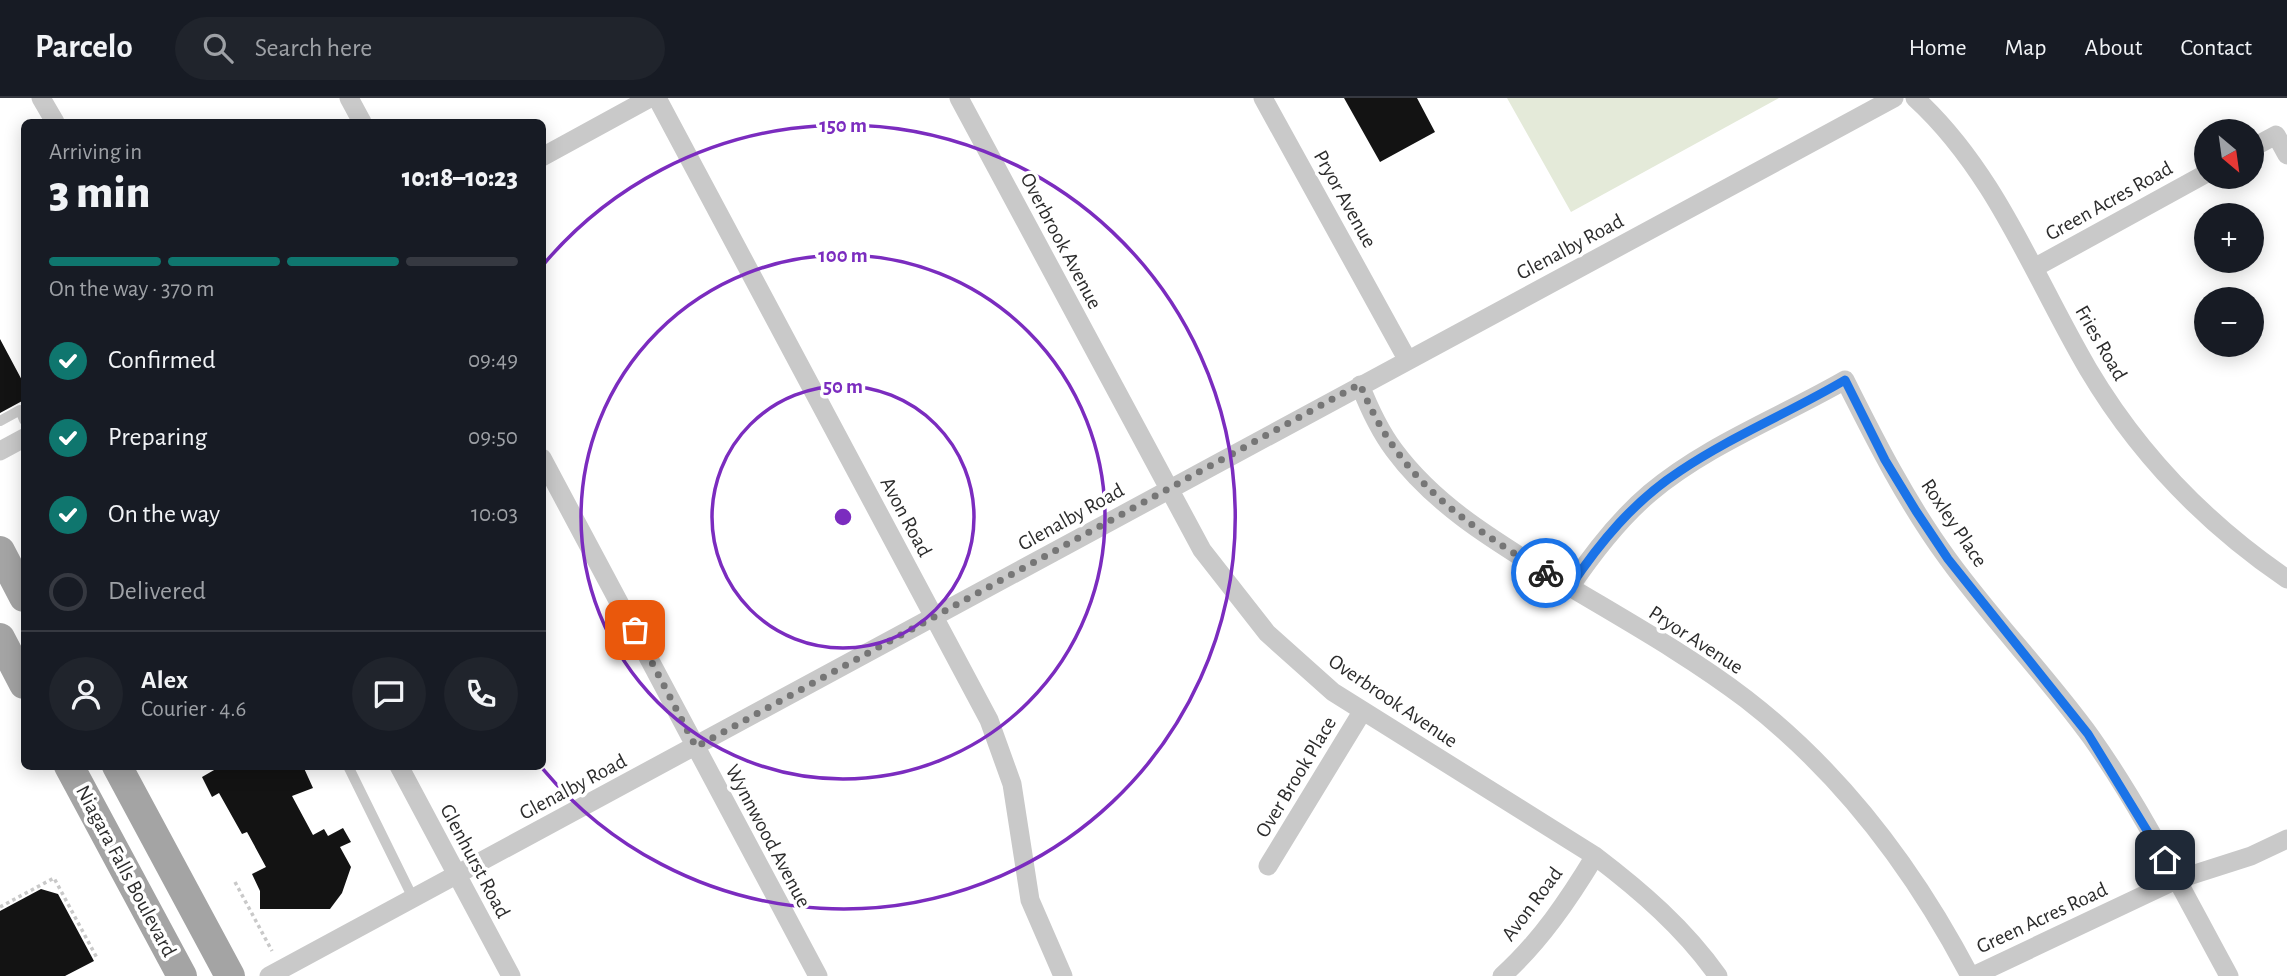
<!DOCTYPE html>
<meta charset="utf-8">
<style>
body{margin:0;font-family:"Alegreya Sans",sans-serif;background:#20242c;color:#f1f3f6;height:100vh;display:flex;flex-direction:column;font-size:26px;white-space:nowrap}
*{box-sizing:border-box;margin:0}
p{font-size:23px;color:#9ea1a6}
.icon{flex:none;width:38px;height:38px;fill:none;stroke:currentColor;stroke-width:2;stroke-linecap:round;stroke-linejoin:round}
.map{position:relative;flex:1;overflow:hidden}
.details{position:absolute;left:21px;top:21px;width:525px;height:651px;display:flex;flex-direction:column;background:#171b24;border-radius:10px;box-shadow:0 4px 18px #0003}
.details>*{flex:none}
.needle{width:46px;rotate:151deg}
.controls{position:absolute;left:2194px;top:21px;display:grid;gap:14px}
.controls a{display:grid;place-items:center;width:70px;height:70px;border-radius:50%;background:#171b24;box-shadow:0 4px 18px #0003;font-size:35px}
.pin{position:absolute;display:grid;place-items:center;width:60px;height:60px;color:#fff;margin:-30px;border-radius:14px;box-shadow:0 4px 10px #0006}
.courier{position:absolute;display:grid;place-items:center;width:70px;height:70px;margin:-35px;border:5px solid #1a73e8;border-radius:50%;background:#fff;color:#222;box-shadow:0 2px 9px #0007}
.head em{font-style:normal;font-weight:800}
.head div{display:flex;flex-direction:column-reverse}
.head{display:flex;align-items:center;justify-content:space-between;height:119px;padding:0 28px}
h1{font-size:46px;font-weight:800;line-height:52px}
.bar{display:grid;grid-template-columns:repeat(4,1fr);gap:10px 7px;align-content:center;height:84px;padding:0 28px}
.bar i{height:9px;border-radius:5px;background:#363941}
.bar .on{background:#0f766e}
.bar p{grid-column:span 4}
.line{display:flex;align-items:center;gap:18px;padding:0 28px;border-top:2px solid #363941}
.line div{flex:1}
.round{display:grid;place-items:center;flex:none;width:74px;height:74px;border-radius:37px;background:#20242c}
ol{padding:0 28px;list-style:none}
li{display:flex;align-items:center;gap:21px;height:77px}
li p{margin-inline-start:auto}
li .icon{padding:7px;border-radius:50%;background:#0f766e;color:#fff;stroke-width:4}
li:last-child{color:#9ea1a6}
li i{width:38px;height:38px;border:4px solid #363941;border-radius:50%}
header{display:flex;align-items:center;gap:42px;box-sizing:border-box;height:98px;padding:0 35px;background:#171b24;border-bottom:2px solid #363941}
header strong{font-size:33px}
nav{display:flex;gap:38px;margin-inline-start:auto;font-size:24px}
.search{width:490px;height:63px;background:#20242c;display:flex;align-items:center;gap:18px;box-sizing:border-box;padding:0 24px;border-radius:38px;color:#9ea1a6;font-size:26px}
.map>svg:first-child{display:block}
</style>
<header>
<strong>Parcelo</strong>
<div class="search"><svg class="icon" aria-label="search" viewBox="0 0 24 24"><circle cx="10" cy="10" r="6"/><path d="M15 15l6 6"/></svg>Search here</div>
<nav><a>Home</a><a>Map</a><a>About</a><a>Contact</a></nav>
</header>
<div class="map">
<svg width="2287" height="878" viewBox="0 0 2287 878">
<rect width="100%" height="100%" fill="#fff"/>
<path fill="#e4ead9" d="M1507,0H1779L1571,114Z"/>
<path fill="#131313" d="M1344,0H1417L1435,34L1380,64Z
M0,241L24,286V302L0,315Z
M221,668H303L313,690L292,698L313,737L324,731L328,738L343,730L351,744L340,749L351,769L342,795L330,811H260V793L252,776L266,769L247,734L242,736L219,695L212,699L202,679Z
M41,791L58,796L94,863L65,878H0V813Z"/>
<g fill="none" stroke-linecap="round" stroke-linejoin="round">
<path stroke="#c9c9c9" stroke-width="3.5" stroke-dasharray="3.5 3.5" stroke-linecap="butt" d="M235,784L272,853
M0,809L54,780L97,860"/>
<path stroke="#c9c9c9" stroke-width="10" d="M0,323L20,312L24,322
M348,668L413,800"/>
<path stroke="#c9c9c9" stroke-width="19" d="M41,0L55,24
M349,0L362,24
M657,0L989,622L1012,686L1030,802L1063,878
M959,0L1202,452L1267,535L1333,594L1595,758C1641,793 1684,830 1718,878
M1263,0L1407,261
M1915,0C1996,74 2034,179 2088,271C2139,357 2205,425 2287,481
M2252,50L2276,37L2287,57
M542,59L650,0
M2034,170L2207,75
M1360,287C1369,310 1379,332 1394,352C1433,405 1490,440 1545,474C1612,515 1683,553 1746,601C1843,676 1914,771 1970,878
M0,353L24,340
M542,360L818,878
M1570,489C1593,455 1618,422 1650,395C1707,347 1781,319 1845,282C1876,344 1907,405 1948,461C1993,523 2046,577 2091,639C2144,714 2185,798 2229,878
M399,668L511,878
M1268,768L1362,614
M269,878L1894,0
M1502,878C1540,844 1569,801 1595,758
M1973,878L2176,782L2251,758L2287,741"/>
<path stroke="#a4a4a4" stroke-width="30" d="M0,453L24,499
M0,540L24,586
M69,668L182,878
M117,668L230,878"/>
</g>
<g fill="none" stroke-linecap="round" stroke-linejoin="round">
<path stroke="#767676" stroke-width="7" stroke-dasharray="0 12.6" d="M635,532L696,649L1360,286C1399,382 1461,423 1546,475"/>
<path stroke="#1a73e8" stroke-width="9" d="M1546,475L1570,489C1600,444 1634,403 1680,373C1732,338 1791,314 1845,282L1885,362L1916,413L1948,461L2088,636L2165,762"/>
</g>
<g fill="none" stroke="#7b2cbf" stroke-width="3.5">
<circle cx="843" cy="419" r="131"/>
<circle cx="843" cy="419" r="262"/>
<path d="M543 167A392 392 0 1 1 543 671"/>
</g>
<g text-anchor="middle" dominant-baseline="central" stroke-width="7" stroke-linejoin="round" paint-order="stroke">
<g font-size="21" fill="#2c2c2c" stroke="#fff">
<text transform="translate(1345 101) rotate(61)">Pryor Avenue</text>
<text transform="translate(2109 103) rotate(-29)">Green Acres Road</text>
<text transform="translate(1061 143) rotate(62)">Overbrook Avenue</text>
<text transform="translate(1570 149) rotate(-28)">Glenalby Road</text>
<text transform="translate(2101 245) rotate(60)">Fries Road</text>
<text transform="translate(906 419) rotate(62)">Avon Road</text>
<text transform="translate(1071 419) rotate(-29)">Glenalby Road</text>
<text transform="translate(1954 425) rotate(56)">Roxley Place</text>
<text transform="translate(1696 542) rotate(33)">Pryor Avenue</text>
<text transform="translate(1393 603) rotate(34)">Overbrook Avenue</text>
<text transform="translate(1296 679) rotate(-59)">Over Brook Place</text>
<text transform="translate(573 689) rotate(-28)">Glenalby Road</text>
<text transform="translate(768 738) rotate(62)">Wynnwood Avenue</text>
<text transform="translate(475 763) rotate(62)">Glenhurst Road</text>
<text transform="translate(126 773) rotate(62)">Niagara Falls Boulevard</text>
<text transform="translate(1532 806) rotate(-53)">Avon Road</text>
<text transform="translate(2042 820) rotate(-25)">Green Acres Road</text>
</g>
</g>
<circle cx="843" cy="419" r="10" fill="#7b2cbf" stroke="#fff" stroke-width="3.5"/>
<g font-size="21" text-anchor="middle" font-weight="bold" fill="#7b2cbf" stroke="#fff" stroke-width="7" stroke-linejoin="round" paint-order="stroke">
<text x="843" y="34">150 m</text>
<text x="843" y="164">100 m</text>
<text x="843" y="295">50 m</text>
</g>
</svg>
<div class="controls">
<a><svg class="needle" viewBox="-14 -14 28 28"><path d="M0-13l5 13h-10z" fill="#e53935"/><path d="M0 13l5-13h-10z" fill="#9ea1a6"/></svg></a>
<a>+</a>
<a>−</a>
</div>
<div class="pin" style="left:635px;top:532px;background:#ea580c"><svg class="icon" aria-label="bag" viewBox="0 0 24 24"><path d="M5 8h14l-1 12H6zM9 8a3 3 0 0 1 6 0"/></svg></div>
<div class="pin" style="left:2165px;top:762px;background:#1f2937"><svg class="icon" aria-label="home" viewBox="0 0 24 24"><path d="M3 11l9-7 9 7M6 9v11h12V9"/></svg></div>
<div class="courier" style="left:1546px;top:475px"><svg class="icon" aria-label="bike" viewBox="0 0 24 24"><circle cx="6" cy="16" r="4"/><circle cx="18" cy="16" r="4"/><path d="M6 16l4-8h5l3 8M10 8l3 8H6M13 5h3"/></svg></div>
<section class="details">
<div class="head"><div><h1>3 min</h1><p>Arriving in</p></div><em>10:18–10:23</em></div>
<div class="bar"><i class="on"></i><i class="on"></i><i class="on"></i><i></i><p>On the way · 370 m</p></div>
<ol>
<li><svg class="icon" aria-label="check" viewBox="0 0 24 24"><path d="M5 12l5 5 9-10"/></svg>Confirmed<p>09:49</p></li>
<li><svg class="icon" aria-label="check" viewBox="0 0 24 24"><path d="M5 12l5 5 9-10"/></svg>Preparing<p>09:50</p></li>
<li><svg class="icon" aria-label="check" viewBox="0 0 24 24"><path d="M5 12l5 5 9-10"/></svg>On the way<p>10:03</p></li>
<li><i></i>Delivered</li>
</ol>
<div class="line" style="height:126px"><a class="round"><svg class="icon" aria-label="person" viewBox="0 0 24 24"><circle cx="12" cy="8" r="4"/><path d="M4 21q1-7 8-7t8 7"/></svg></a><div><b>Alex</b><p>Courier · 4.6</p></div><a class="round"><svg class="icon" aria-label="chat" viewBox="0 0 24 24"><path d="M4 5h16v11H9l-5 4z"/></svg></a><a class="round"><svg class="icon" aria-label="phone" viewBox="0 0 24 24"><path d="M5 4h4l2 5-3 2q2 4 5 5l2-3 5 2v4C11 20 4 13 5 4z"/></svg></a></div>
</section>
</div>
